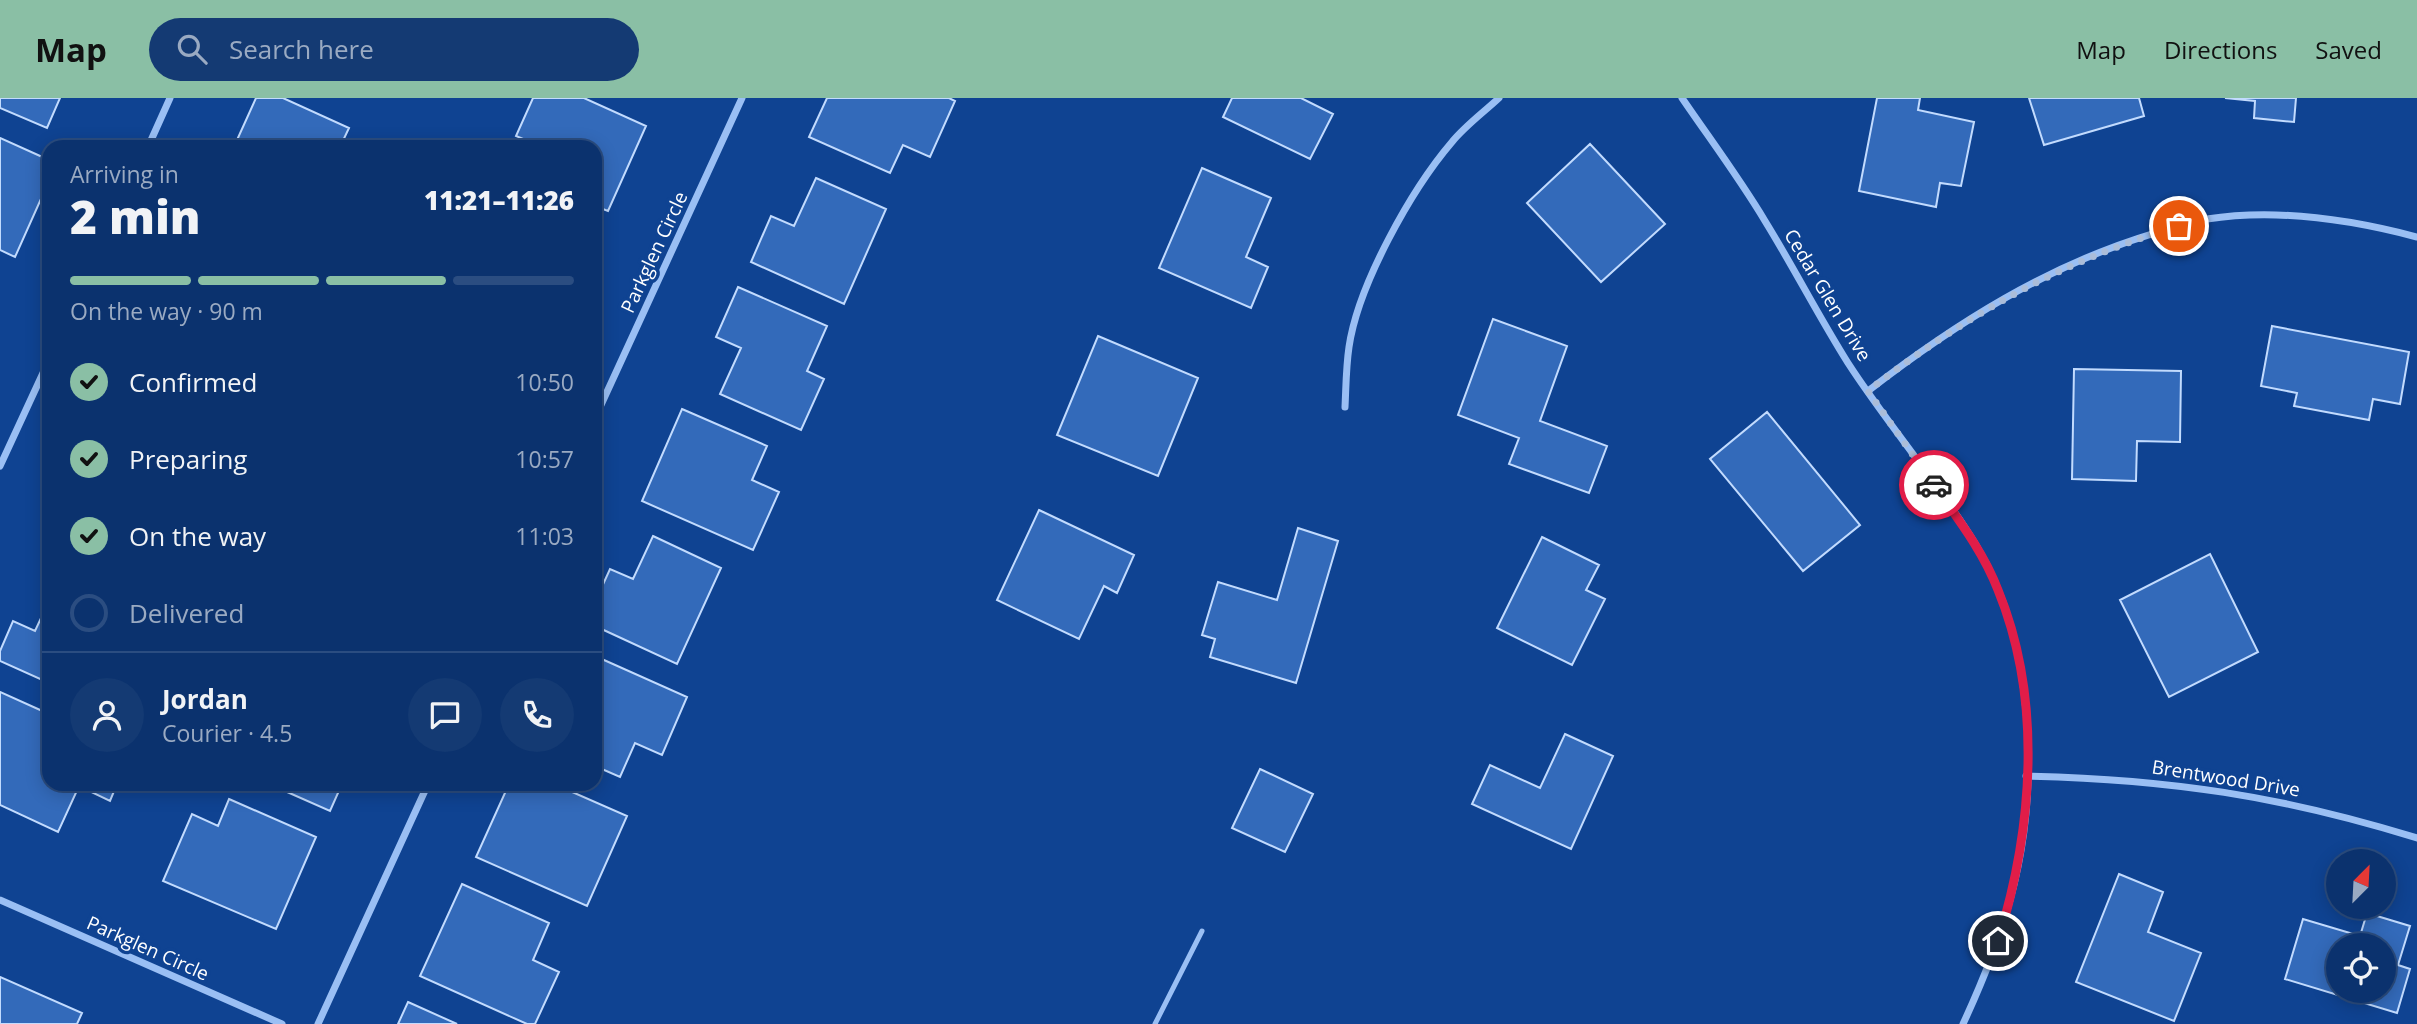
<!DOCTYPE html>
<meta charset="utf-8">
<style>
body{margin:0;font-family:"Open Sans",sans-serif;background:#143a73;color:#f1f3f6;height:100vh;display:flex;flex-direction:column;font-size:26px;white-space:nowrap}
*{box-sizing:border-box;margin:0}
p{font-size:23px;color:#9aaac2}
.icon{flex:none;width:38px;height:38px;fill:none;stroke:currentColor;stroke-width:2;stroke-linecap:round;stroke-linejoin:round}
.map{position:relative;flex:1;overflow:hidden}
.details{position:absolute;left:42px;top:42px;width:560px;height:651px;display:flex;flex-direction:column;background:#0b326e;border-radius:21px;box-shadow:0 4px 18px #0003,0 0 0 2px #2b4d81}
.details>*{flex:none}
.needle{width:46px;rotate:24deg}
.fabs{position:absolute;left:2326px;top:751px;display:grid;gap:14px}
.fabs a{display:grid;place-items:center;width:70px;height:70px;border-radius:50%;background:#0b326e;box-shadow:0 4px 18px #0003,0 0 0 2px #2b4d81;font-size:35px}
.pin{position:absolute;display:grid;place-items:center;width:60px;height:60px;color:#fff;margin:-30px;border:4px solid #fff;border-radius:50%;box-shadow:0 2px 7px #0007}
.courier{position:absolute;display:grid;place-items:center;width:70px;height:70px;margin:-35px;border:5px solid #e11d48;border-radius:50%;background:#fff;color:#222;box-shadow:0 2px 9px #0007}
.summary em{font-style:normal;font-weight:800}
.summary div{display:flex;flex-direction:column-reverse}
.summary{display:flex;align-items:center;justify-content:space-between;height:119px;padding:0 28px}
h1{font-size:46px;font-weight:800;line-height:52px}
.bar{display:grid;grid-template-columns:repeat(4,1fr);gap:10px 7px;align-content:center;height:84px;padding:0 28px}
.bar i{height:9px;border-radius:5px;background:#2b4d81}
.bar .active{background:#8abfa5}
.bar p{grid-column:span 4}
.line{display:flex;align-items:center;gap:18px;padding:0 28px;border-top:2px solid #2b4d81}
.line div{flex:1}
.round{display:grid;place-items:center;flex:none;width:74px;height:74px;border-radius:37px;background:#143a73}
ol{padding:0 28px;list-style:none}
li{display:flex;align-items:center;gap:21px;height:77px}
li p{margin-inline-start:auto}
li .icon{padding:7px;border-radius:50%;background:#8abfa5;color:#111;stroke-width:4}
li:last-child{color:#9aaac2}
li i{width:38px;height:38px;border:4px solid #2b4d81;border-radius:50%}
header{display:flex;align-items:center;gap:42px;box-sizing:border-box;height:98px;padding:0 35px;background:#8abfa5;color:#111}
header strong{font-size:33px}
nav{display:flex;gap:38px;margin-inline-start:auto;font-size:24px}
.search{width:490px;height:63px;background:#143a73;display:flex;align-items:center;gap:18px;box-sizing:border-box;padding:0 24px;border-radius:38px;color:#9aaac2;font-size:26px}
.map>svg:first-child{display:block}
</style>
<header>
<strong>Map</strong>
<div class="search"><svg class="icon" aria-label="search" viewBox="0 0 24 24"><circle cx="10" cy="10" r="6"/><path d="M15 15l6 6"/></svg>Search here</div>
<nav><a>Map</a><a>Directions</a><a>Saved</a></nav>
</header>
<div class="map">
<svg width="2417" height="926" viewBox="0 0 2417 926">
<rect width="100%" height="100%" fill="#0f4392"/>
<path fill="#336aba" stroke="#c2dbfe" stroke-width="2" fill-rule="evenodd" d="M0,0H60L47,30L0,10Z
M256,0H283L349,30L340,49H254L237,42Z
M533,0H584L646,28L608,113L595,108V49H542L516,38Z
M827,0H949L955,3L930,59L903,47L890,75L809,39Z
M1232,0H1301L1333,16L1310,61L1223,19Z
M1877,0H1920L1918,12L1974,24L1961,88L1940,85L1936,109L1859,93Z
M2029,0H2139L2144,18L2044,47Z
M2225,0H2296L2294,24L2254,20L2255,3Z
M0,40L49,62V83L15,159L0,152Z
M1590,46L1665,126L1601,184L1527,105Z
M1202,70L1271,100L1246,159L1268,169L1251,210L1159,170Z
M816,80L886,111L844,206L751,164L771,118L794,128Z
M738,189L827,228L807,273L824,281L801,332L720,296L741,250L716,239Z
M1493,221L1567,248L1540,323L1607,348L1589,395L1509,366L1519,340L1458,317Z
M2272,228L2409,254L2400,306L2373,301L2369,322L2294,308L2297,295L2261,288Z
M1098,238L1198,280L1158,378L1057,337Z
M2074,271L2181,273L2180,344L2137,343L2136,383L2072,381Z
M682,311L767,348L752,382L779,394L753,452L642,403Z
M1767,314L1860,427L1803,473L1710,361Z
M1039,412L1134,457L1117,495L1104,488L1079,541L997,502Z
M1298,430L1338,443L1296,585L1210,559L1215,541L1202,537L1218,484L1277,502Z
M653,438L721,470L677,566L595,528V504L610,471L633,481Z
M1542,439L1599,467L1586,492L1605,501L1572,567L1497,530Z
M2210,456L2258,554L2169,599L2120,502Z
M49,503V585L0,563V553L13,523L35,533Z
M595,558L687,599L662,657L635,645L620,679L595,668Z
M0,594L49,616V686H117L110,703L79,688L58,734L0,707Z
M1565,636L1613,658L1571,751L1472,706L1490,667L1540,690Z
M1260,671L1313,696L1285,754L1232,730Z
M269,686H342L330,713Z
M509,686H554L627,718L587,808L476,759Z
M229,701L316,739L276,831L163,783L192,716L218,728Z
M2119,776L2163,794L2148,834L2201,855L2174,923L2076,884Z
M462,786L549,825L533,862L559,874L535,926H527L420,878Z
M2367,815L2410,828L2398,867L2410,871L2397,915L2285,881L2303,821L2360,838ZM2338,847H2384V892H2338Z
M0,879L82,915L77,926H0Z
M408,904L457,926H398Z"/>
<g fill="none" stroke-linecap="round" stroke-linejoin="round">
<path stroke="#9abff4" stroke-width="5" d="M1155,926L1202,833"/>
<path stroke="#9abff4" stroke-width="7" d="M1682,0C1710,41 1740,81 1765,123C1794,170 1819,219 1848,265C1888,327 1938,384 1976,447C2036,546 2040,693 2010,802C1998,846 1982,885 1963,926
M148,49L170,0
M1868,293C1956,225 2048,167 2155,135C2172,130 2189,123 2207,121C2277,110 2349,121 2417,139
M1345,309C1346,289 1346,269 1349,249C1358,187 1411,92 1452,44C1465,28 1484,14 1499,0
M595,320L742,0
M0,368L49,262
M2026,678C2168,681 2282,698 2417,740
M0,802L282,926
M318,926L428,686"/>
</g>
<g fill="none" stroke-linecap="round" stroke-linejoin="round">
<path stroke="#abbdd9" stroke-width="7" stroke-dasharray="0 12.6" d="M1934,387L1868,293C1966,217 2060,164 2179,128"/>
<path stroke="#e11d48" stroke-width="9" d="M1934,387C1958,421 1983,453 1998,492C2043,602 2033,731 1998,843"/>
</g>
<g text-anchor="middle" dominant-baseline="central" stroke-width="7" stroke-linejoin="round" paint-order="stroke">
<g font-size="19" fill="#fff" stroke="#0f4392">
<text transform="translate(654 154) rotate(-65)">Parkglen Circle</text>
<text transform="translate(1828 197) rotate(59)">Cedar Glen Drive</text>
<text transform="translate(2226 680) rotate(9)">Brentwood Drive</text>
<text transform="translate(148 850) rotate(24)">Parkglen Circle</text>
</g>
</g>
</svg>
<div class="fabs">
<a><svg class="needle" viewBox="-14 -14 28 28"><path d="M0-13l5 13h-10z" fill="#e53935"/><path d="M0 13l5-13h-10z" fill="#9aaac2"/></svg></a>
<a><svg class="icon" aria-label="locate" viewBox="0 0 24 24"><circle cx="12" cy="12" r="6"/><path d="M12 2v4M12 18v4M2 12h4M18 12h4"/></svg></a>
</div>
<div class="pin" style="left:2179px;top:128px;background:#ea580c"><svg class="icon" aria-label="bag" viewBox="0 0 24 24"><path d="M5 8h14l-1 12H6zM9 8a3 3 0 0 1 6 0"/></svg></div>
<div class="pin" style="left:1998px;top:843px;background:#1f2937"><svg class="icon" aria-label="home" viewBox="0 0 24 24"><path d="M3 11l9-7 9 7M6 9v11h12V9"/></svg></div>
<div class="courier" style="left:1934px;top:387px"><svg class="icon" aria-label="car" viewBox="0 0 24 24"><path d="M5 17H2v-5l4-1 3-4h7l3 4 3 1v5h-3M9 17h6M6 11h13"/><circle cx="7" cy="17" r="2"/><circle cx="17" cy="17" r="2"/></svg></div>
<section class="details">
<div class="summary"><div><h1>2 min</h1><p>Arriving in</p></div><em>11:21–11:26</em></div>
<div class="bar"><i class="active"></i><i class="active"></i><i class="active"></i><i></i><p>On the way · 90 m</p></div>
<ol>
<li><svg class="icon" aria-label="check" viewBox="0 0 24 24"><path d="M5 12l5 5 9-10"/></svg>Confirmed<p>10:50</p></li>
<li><svg class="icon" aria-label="check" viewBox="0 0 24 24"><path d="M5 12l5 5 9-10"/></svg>Preparing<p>10:57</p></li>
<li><svg class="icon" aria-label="check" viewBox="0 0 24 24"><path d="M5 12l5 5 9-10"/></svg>On the way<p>11:03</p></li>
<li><i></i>Delivered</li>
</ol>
<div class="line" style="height:126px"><a class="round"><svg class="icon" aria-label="person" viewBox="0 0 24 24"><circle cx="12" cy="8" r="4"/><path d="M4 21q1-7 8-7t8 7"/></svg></a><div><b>Jordan</b><p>Courier · 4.5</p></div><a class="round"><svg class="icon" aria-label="chat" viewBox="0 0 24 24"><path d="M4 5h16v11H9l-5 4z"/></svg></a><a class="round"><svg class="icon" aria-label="phone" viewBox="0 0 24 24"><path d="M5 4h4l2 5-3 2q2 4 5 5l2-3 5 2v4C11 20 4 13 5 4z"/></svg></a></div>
</section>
</div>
